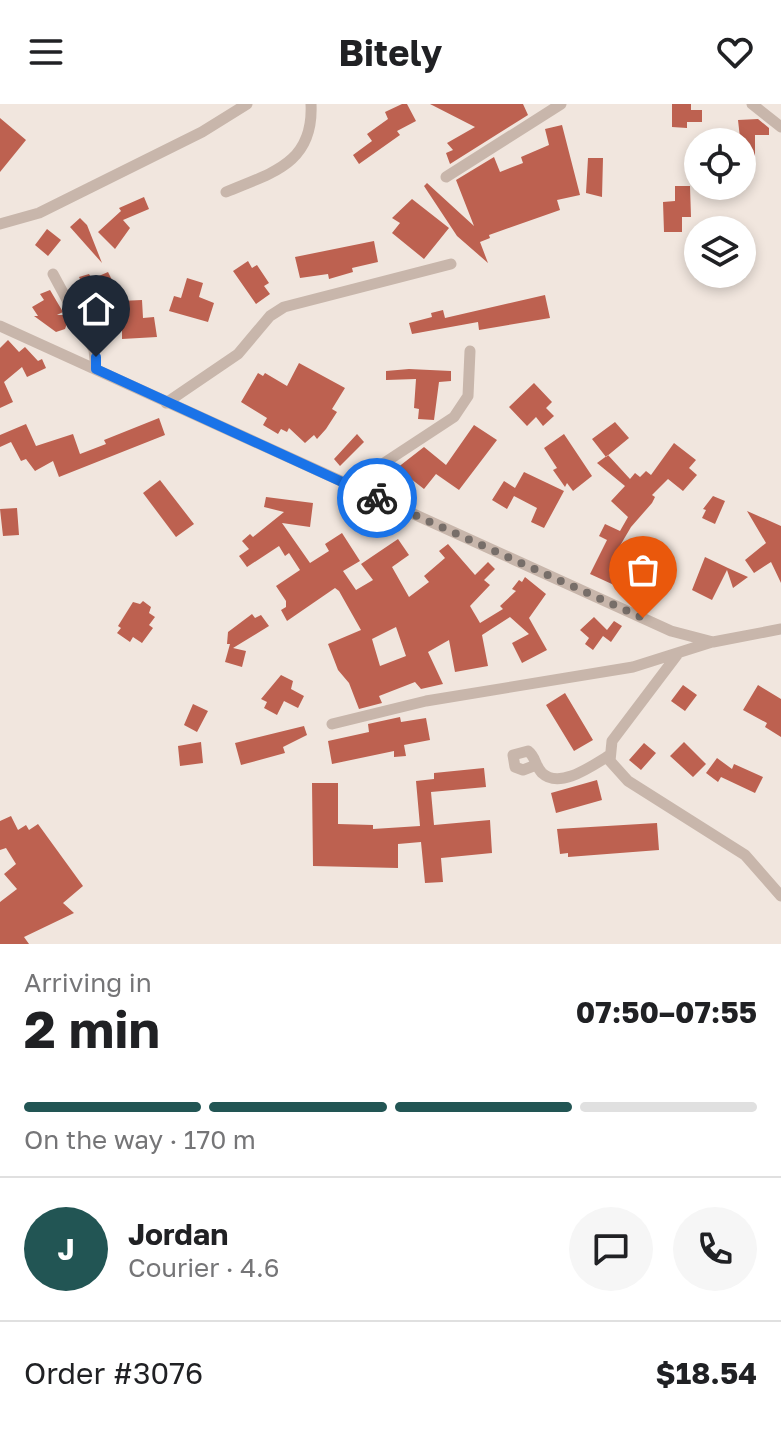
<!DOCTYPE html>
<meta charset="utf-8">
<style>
body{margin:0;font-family:"Golos Text",sans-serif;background:#f6f6f6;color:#202124;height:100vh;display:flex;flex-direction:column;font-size:30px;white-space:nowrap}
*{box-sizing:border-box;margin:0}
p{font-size:26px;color:#757577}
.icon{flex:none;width:44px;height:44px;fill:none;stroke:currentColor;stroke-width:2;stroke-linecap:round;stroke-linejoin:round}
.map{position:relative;height:840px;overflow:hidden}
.sheet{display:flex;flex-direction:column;background:#fff;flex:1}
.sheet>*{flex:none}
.controls{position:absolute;left:684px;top:24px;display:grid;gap:16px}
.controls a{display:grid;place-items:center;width:72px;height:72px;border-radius:50%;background:#fff;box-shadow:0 4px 12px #0003;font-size:40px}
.pin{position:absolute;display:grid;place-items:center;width:68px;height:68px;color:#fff;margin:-82px -34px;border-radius:50% 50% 50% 0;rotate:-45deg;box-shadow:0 0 8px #0007}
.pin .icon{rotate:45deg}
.courier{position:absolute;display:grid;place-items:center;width:80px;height:80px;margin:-40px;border:6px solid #1a73e8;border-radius:50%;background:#fff;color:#222;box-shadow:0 2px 10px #0007}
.headline em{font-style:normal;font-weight:700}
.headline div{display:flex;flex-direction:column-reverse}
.headline{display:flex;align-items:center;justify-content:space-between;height:136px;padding:0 24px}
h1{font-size:52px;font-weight:700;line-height:60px}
.bar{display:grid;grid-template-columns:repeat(4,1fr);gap:12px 8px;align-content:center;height:96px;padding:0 24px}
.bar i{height:10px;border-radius:6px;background:#e0e0e0}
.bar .selected{background:#225554}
.bar p{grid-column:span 4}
.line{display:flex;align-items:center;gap:20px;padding:0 24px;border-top:2px solid #e0e0e0}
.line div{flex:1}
.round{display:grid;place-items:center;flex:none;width:84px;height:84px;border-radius:42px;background:#f6f6f6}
header{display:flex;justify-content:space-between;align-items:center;height:104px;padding:0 24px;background:#fff;font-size:36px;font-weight:700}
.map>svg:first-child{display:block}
</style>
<header><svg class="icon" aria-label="menu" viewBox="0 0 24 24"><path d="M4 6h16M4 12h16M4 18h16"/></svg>Bitely<svg class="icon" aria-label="heart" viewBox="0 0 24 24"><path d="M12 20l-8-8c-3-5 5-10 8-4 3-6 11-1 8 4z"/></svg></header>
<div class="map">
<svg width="781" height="840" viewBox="0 0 781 840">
<rect width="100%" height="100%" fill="#f1e6de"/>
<path fill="#bd6150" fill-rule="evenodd" d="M402,0H407L416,17L397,27L400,31L359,60L353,51L372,37L367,30L388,15L385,8Z
M430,0H523L528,11L450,60L446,49L453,46L447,39L475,23Z
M672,0H691V6H702V18H687V24L672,23Z
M0,14L26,36L0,68Z
M758,15L769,24V31H755V52H742L738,16Z
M562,21L580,91L557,96L560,106L489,131L490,134L480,138L488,159L457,132L424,82L427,79L474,122L456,76L494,53L500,68L523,59L521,53L549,41L545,25Z
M588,54H603L602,93L586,89Z
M675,82H690L691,113H682V128H664L663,98L675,97Z
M144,93L149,105L123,116L130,124L115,145L98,128L121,107L119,104Z
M412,95L449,124L424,155L392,129L400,119L392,114Z
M80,114L87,121L102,159L70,123Z
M47,125L61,136L48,152L35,141Z
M374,137L378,158L352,164L353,168L329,175L328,170L300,174L295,153Z
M248,157L252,164L257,161L269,179L264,182L270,190L256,200L233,167Z
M108,168L116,184L85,199L79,186L84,183L79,173L89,170L92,175Z
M187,174L203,179L199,193L214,199L208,218L169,207L174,192L181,194Z
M50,186L63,208L57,211H65L68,217L65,225L56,228L34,212H38L32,203L44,196L40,190Z
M545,191L550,214L479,226L478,218L412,230L409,219L432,213L431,209L443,206L445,214Z
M142,196L143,214L154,213L157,233L122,235V222H116L115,209H121L120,197Z
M8,236L19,248L25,243L38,257L42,255L46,264L27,273L22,263L4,278L13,298L0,304V244Z
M299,259L345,284L332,305L337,308L326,325L317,335L314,331L305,339L289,324L287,328L281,325L278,330L263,321L267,314L241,298L258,269L263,272L265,269L287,282Z
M409,265L451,267V277L439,278L434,316L418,315L419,305L414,304L416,275L386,276V267Z
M534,279L552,298L546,304L554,312L543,322L536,313L527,322L509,303Z
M159,314L165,331L59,373L53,357L35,367L26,355L21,357L11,338L0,343V331L26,320L36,342L73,330L80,350L106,340L104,336Z
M615,318L629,334L606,353L592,335Z
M474,321L497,336L459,386L436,370L424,385L397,364L424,343L446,361Z
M357,330L364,338L340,362L334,355Z
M564,330L592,372L573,387L567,379L565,383L553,366L557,364L544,344Z
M674,339L696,356L689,364L697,371L683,387L668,375L652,391L655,393L652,399L631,423L611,457L634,468L625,486L590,470L607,436L599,432L605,420L620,427L628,413L611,397L625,382L597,359L608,351L630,375L635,369L640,373L646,367L651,371Z
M524,368L564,387L544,424L531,418L537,404L514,392L507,405L492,396L504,377L515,384Z
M160,376L194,420L176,433L143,389Z
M713,392L725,397L715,420L702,414L706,406L703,405Z
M266,393L313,399L310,423L282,419L310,459L329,447L325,440L342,429L360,457L343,467L356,486L373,476L361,460L398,435L409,451L392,463L409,493L429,478L424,472L445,454L439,447L448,440L475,471L488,458L495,465L484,476L490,481L470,502L480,519L503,505L500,502L516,487L512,485L519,476L522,478L525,473L546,490L529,514L547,546L522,559L512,539L529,530L510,513L482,531L488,562L455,568L449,536L428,548L443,580L421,585L415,578L379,592L382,599L359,605L349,579L338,566L328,540L361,526L339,487L335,484L287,517L281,506L286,503V497L276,482L300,466L289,449L285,452L279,442L247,463L239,452L249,445L242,437L250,430L253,433L284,408L264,403ZM396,523L406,552L380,562L372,535Z
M17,404L19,431L3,432L0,405Z
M747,407L781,422V479L771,458L754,469L745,456L766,439Z
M705,453L728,464L748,473L733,484L727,466L712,496L692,486Z
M143,497L151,503L149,509L155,513L149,521L153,524L142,539L133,533L130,538L117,529L121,524L118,522L133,498L140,500Z
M252,510L255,514L261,511L269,522L233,544L246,547L242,563L225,558L230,540H227L228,528Z
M594,513L607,526L614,517L622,522L611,538L603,532L593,546L585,540L589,534L580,526Z
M281,571L293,577L291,585L304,592L298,604L284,597L277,611L264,604L267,598L261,595Z
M683,581L697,591L685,607L671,597Z
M758,581L781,595V633L765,623L767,619L743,606Z
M565,589L593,636L574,647L546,601Z
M193,600L208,607L197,628L184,621Z
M400,613L401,618L426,614L430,636L404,641L406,652L394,653V647L332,660L328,637L369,628L368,620Z
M304,622L307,631L283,643L285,649L241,661L235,639Z
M201,638L203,659L180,662L178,642Z
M684,638L706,660L693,673L670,652Z
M644,639L656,649L641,666L629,656Z
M717,654L732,665L734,660L763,673L755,689L721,673L718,678L706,669Z
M484,664L486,683L431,688L434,721L490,716L492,749L441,754L443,778L425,779L421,738L398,740V764L313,762L312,679H338V720L373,721V725L420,722L416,677L434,675V669Z
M597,676L602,696L556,709L551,689Z
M11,712L18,726L26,721L29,726L38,720L83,782L63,799L74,809L24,833L29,840H0V798L17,785L4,770L16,760L6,744L0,746V717Z
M657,719L659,746L568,753V749L560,750L557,725Z"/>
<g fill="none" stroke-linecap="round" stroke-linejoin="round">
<path stroke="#c8b6ab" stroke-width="11" d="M752,0L781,23
M446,73L561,0
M226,88C271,69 314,60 311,0
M0,120L39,109L202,28L247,0
M53,170L94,246L96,265
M0,222L671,527L713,538L781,525
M166,299L238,250L270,212L284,203L451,160
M349,382L454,313L468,292L470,247
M677,551L612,637L610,657L628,677L745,751L781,792
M332,620L426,597L633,563L712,538
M536,661L523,666L515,663L513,651L528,647C536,653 535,662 542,669C560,686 593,661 610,651"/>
</g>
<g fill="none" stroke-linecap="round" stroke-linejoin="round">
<path stroke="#776e69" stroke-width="8" stroke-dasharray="0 14.4" d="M377,394L643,514"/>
<path stroke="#1a73e8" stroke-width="10" d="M96,253V265L377,394"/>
</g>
</svg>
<div class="controls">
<a><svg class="icon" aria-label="locate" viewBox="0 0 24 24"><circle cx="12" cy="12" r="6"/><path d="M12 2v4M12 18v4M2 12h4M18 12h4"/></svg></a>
<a><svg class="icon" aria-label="layers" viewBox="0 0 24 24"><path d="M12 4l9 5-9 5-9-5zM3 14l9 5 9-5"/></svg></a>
</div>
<div class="pin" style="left:643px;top:514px;background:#ea580c"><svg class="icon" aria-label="bag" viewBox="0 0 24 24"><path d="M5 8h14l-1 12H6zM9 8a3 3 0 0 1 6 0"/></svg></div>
<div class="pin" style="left:96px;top:253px;background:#1f2937"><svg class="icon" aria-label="home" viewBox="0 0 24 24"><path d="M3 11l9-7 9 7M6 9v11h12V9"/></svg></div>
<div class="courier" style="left:377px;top:394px"><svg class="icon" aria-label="bike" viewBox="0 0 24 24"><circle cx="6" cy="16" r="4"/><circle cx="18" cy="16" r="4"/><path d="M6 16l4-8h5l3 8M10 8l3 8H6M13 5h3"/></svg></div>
</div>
<section class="sheet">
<div class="headline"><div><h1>2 min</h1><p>Arriving in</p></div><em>07:50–07:55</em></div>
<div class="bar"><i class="selected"></i><i class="selected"></i><i class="selected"></i><i></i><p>On the way · 170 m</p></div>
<div class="line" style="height:144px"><b class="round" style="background:#225554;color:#fff">J</b><div><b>Jordan</b><p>Courier · 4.6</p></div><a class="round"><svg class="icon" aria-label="chat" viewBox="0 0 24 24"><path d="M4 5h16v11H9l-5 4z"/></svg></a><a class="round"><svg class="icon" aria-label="phone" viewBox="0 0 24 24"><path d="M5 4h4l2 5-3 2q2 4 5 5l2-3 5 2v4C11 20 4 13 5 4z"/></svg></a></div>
<div class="line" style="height:104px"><div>Order #3076</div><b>$18.54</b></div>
</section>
